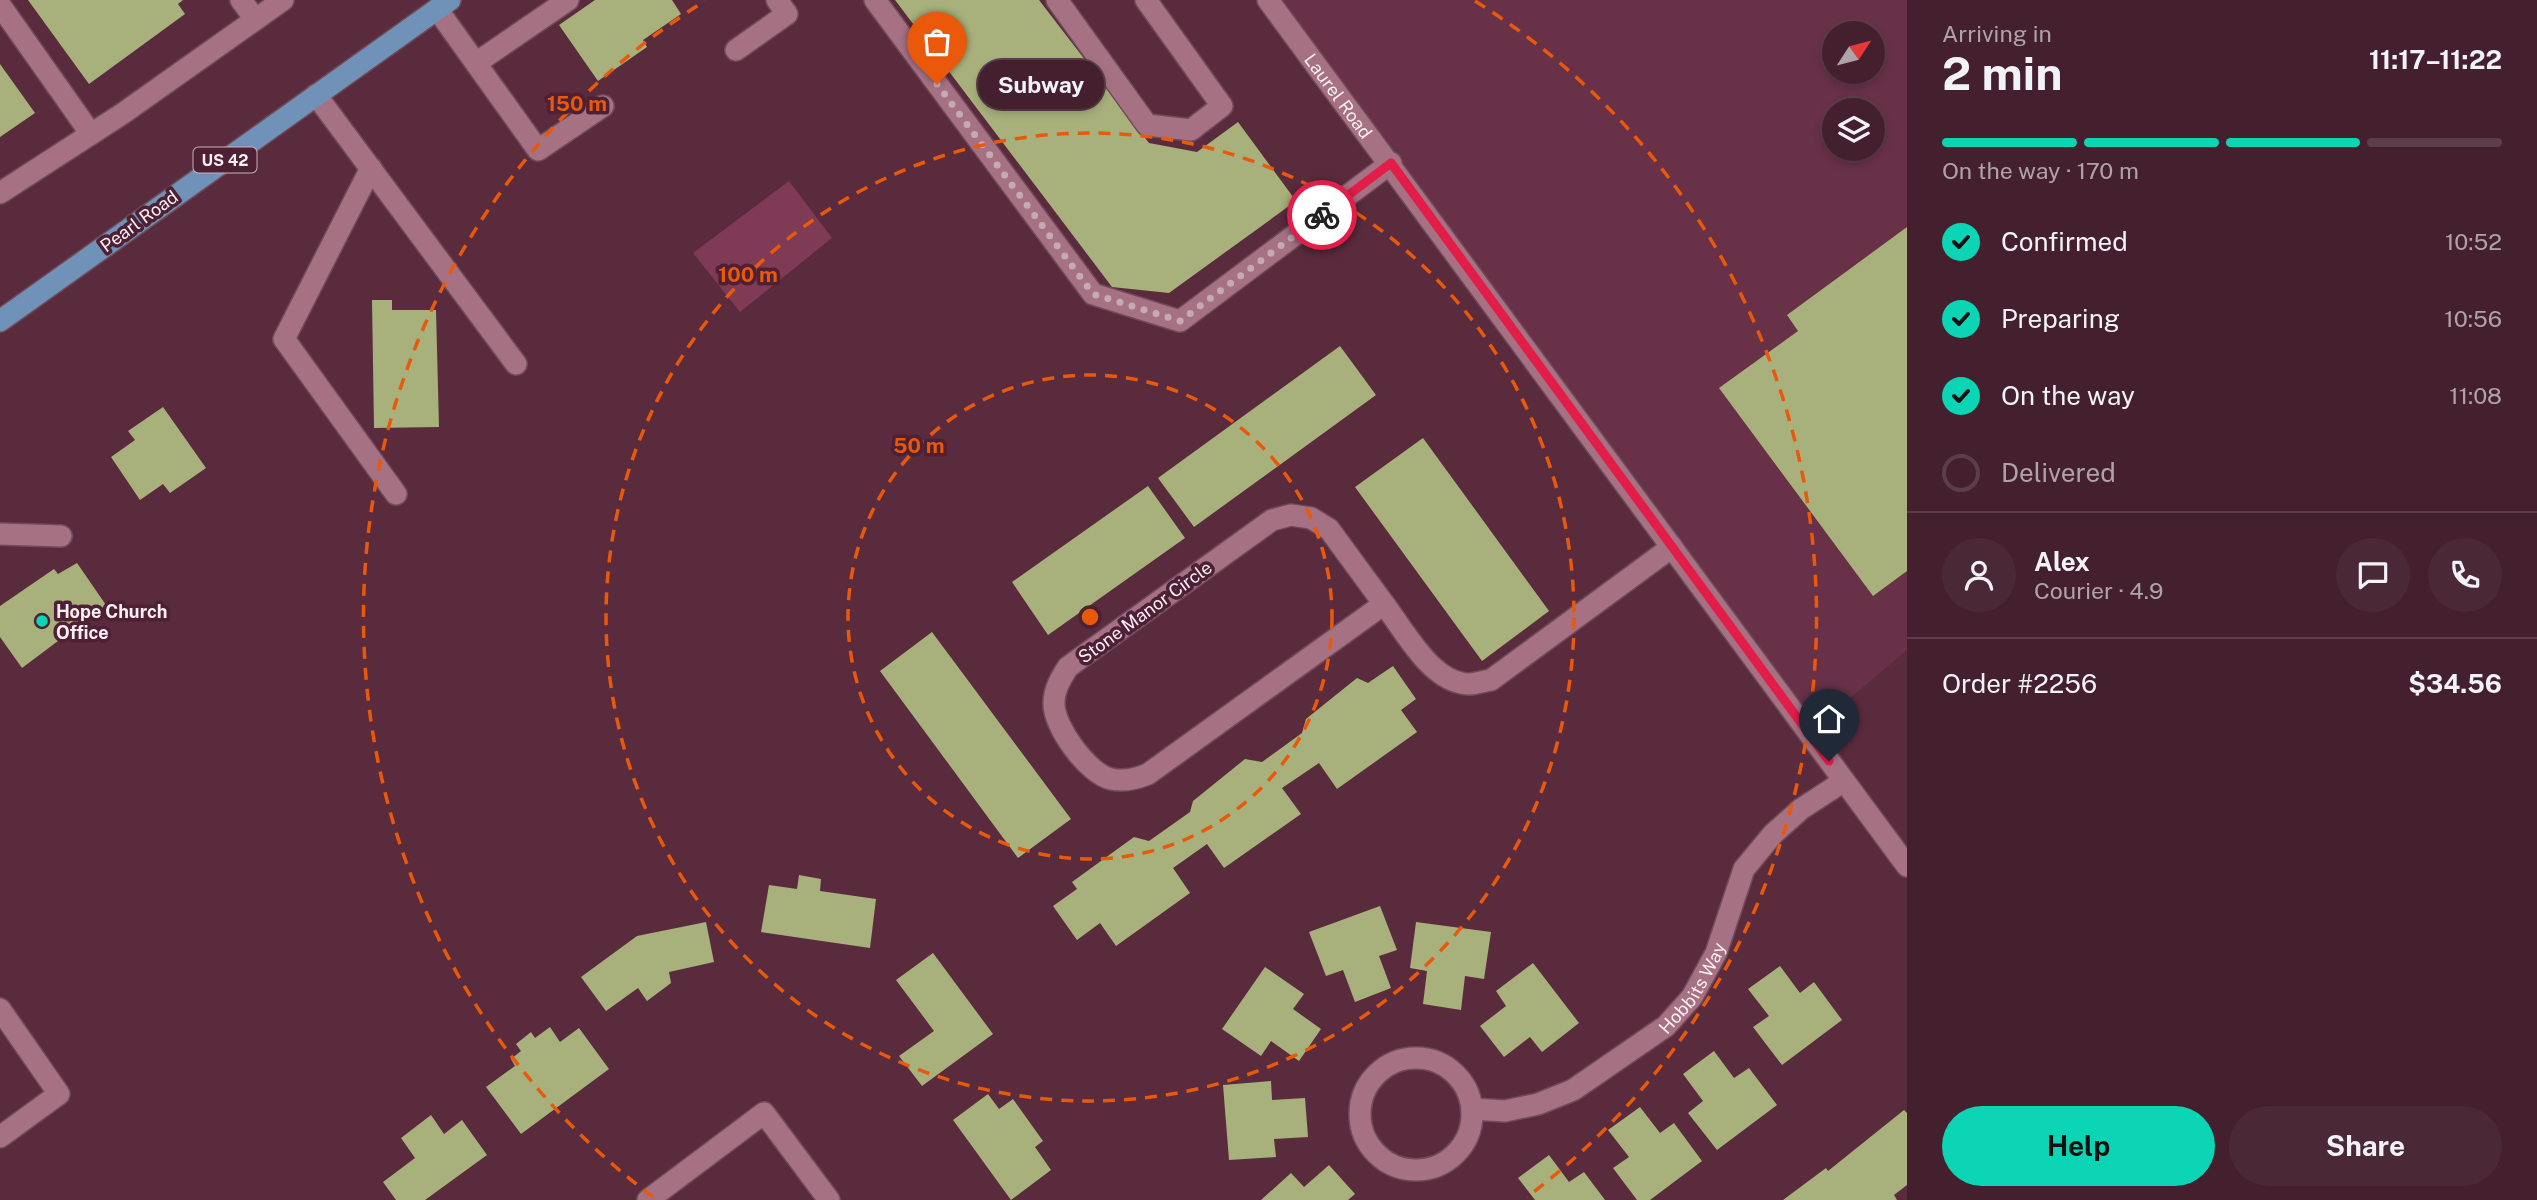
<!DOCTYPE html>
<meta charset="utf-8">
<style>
body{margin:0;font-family:"Public Sans",sans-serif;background:#4b2836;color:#f1f3f6;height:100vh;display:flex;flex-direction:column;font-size:26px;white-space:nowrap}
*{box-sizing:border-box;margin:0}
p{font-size:23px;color:#afa3aa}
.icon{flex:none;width:38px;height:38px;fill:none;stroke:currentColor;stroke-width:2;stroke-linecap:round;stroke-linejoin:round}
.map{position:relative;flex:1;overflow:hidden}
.drawer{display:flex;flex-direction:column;background:#44202e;width:630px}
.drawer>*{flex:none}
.needle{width:46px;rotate:54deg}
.controls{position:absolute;left:1822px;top:21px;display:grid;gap:14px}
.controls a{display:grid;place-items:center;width:63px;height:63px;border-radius:50%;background:#44202e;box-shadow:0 4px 10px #0003,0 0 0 2px #5c3e4a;font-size:35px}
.pin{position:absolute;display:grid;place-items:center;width:60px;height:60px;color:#fff;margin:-72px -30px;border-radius:50% 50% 50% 0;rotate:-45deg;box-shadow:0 0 7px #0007}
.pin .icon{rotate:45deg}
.courier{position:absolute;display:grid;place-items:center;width:70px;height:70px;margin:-35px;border:5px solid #e11d48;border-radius:50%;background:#fff;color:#222;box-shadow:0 2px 9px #0007}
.bubble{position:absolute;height:49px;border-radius:24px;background:#44202e;box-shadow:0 4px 10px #0003,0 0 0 2px #5c3e4a;font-size:23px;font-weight:700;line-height:49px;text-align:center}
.overview em{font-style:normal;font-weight:700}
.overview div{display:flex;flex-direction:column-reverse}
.overview{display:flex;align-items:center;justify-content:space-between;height:119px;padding:0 35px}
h1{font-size:46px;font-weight:700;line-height:52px}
.bar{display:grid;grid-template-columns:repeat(4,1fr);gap:10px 7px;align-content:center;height:84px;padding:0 35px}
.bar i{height:9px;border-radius:5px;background:#5c3e4a}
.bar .current{background:#0cd5b5}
.bar p{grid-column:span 4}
.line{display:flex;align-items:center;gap:18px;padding:0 35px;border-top:2px solid #5c3e4a}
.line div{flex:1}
.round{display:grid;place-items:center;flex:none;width:74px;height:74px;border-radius:37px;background:#4b2836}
ol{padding:0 35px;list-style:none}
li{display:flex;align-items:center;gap:21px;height:77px}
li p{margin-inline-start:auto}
li .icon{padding:7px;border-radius:50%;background:#0cd5b5;color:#111;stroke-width:4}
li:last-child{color:#afa3aa}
li i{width:38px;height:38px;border:4px solid #5c3e4a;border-radius:50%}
.button{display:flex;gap:14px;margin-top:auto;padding:14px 35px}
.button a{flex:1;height:80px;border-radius:42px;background:#0cd5b5;color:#111;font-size:28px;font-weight:700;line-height:80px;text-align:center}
.button a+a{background:#4b2836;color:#f1f3f6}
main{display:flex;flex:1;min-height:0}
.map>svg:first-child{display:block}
</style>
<main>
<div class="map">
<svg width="1907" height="1200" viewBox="0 0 1907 1200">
<rect width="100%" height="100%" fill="#5a2b3d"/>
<path fill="#683147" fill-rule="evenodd" d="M1267,0H1907V650L1809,733ZM1834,33H1872V72H1834ZM1834,110H1872V149H1834Z"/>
<path fill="#7f3a56" d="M789,181L832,238L740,312L693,253Z"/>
<path fill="#a8b17c" d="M28,0H183L178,4L185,14L89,84Z
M595,0H672L681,14L643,40L647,47L598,81L559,25Z
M895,0H1039L1149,143L1197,152L1238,122L1296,201L1169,293L1112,287Z
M0,64L35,113L0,137Z
M1907,227V571L1873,596L1719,388L1798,331L1787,315Z
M372,300H392V310H436L439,427L374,428Z
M1340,346L1376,395L1194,527L1158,478Z
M163,407L206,468L170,493L163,484L140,500L111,457L135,440L128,431Z
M1423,438L1549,611L1482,661L1355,487Z
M1148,486L1185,538L1048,635L1012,582Z
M77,563L106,605L22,668L0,637V606L54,569L58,574Z
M932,632L1071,819L1018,858L880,671Z
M1393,666L1416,699L1401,710L1417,732L1337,789L1319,763L1282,788L1301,814L1224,868L1207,844L1173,868L1190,893L1116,946L1100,923L1077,940L1053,906L1077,889L1072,882L1134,837L1149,841L1190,812L1193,801L1245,759L1262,762L1302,733L1306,719L1357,678L1368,683Z
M799,875L821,879L820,891L876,899L870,948L761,932L769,885L797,889Z
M1380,906L1397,950L1379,956L1391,988L1355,1002L1343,970L1326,976L1309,932Z
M706,922L714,962L669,972L671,983L647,1001L638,988L606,1011L581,977L637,936Z
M1416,922L1491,932L1484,979L1465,976L1461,1010L1423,1004L1427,971L1410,968Z
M933,953L993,1034L922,1086L899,1056L934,1031L896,980Z
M1533,963L1579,1023L1542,1052L1530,1037L1504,1057L1480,1026L1506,1006L1496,991Z
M1780,966L1800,993L1814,982L1842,1020L1782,1065L1753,1027L1769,1016L1748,989Z
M1265,967L1304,994L1293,1009L1321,1029L1299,1061L1271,1041L1261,1056L1222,1029Z
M550,1027L560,1042L579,1028L609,1069L521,1134L486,1087L515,1066L511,1059L521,1051L516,1044L531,1032L535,1038Z
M1714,1051L1734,1078L1749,1068L1777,1105L1717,1150L1688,1113L1703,1101L1683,1074Z
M1271,1081L1272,1100L1305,1098L1308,1137L1274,1139L1276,1157L1229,1160L1223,1085Z
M988,1094L999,1109L1013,1099L1043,1141L1035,1147L1051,1170L1011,1200L953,1120Z
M1640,1107L1660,1133L1674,1123L1702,1161L1650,1200H1637L1613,1168L1629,1157L1608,1130Z
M1904,1110L1907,1113V1185L1894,1195L1897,1200H1783L1826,1168L1828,1171Z
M431,1115L444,1134L462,1120L487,1155L425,1200H396L383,1182L415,1158L401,1138Z
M1549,1155L1569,1182L1584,1172L1605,1200H1535L1518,1178Z
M1329,1165L1355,1194L1348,1200H1261L1291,1173L1304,1187Z"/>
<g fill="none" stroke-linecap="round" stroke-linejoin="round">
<defs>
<g id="minor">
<path d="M241,0L255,19"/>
<path d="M875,0L1093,294L1180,321L1391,163"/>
<path d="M1057,0L1147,125L1191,130L1222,106L1146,0"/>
<path id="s1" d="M1268,0L1907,866"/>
<path d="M0,5L91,134"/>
<path d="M437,9L538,150L603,106"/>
<path d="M736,50L787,14L777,0"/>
<path d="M476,63L568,0"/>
<path d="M316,95L516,364"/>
<path d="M371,168L284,339L396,494"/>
<path d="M0,193L122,114L283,0"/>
<path d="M1291,515L1311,518L1329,529L1384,604L1148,774C1136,779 1124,782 1111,779C1088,774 1053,726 1054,703C1054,689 1061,678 1068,667L1272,520Z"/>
<path d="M0,534L61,536"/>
<path d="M1384,604C1405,631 1431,683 1469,684C1476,684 1484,681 1491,680L1672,547"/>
<path d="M0,1009L59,1094L0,1137"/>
<circle cx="1416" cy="1114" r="56"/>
<path id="s2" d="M1472,1109L1505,1111L1538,1104L1573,1090L1666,1026L1692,997L1716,953L1744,869L1773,834L1801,809L1844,781"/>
<path d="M648,1200L764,1113L829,1200"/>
</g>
<path id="major" d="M0,321L450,0"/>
</defs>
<use href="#minor" stroke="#6f4b5a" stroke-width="24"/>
<use href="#major" stroke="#6f4b5a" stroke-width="24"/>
<use href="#minor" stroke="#a77184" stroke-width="21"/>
<use href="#major" stroke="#7092b9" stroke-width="21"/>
</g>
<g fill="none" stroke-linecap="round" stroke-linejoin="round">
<path stroke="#c3aab3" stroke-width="7" stroke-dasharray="0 12.6" d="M937,84L1093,294L1180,321L1322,215"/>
<path stroke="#e11d48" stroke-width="9" d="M1322,215L1391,163L1829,761"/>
</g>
<g fill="none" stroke="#e8590c" stroke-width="3.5" stroke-dasharray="12 9">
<circle cx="1090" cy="617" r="242"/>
<circle cx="1090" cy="617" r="484"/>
<path d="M653 1197A726 726 0 0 1 705 1M1475 1A726 726 0 0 1 1527 1197"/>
</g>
<circle fill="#0cd5b5" stroke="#4e2033" stroke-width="2.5" cx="42" cy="621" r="7"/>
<g text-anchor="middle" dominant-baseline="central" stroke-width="7" stroke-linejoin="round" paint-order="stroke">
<rect fill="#4e2033" stroke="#c8b1b9" stroke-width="2" x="193.5" y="147.5" width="63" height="25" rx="5"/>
<g font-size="16" font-weight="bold" fill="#fceff3">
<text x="225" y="160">US 42</text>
</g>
<g font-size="18" fill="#fceff3" stroke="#4e2033">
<text stroke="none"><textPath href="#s1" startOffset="119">Laurel Road</textPath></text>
<text transform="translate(139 221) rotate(-36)">Pearl Road</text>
<text transform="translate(1145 612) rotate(-36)">Stone Manor Circle</text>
<text stroke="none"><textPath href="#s2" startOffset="264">Hobbits Way</textPath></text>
</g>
<g font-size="18" font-weight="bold" fill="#fceff3" stroke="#4e2033" text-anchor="start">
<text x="56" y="611">Hope Church<tspan x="56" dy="21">Office</tspan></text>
</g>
</g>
<circle cx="1090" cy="617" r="10" fill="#e8590c" stroke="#4e2033" stroke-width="3.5"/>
<g font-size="21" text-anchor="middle" font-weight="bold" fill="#e8590c" stroke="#4e2033" stroke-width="7" stroke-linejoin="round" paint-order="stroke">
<text x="577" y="111">150 m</text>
<text x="748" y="282">100 m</text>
<text x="919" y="453">50 m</text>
</g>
</svg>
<div class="controls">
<a><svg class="needle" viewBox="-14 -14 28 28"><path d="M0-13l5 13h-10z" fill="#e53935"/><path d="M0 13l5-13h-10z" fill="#afa3aa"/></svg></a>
<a><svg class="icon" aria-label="layers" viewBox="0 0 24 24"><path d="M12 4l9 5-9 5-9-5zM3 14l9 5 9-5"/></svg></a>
</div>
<div class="pin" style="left:937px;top:84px;background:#ea580c"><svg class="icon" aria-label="bag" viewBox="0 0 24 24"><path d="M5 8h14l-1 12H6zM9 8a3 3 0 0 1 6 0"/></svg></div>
<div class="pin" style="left:1829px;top:761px;background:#1f2937"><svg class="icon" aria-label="home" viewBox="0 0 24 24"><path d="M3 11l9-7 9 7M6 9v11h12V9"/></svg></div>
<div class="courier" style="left:1322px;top:215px"><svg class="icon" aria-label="bike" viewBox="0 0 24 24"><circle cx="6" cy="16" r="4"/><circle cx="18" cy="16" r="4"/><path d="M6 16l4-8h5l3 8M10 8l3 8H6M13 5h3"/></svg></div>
<div class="bubble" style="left:978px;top:60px;width:126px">Subway</div>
</div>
<section class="drawer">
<div class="overview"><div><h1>2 min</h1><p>Arriving in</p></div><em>11:17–11:22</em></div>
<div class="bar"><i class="current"></i><i class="current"></i><i class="current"></i><i></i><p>On the way · 170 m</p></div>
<ol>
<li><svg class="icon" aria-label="check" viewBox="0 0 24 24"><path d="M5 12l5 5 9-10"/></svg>Confirmed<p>10:52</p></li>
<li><svg class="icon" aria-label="check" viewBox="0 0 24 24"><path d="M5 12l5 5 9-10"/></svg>Preparing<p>10:56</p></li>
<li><svg class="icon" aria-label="check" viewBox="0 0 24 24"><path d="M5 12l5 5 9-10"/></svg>On the way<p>11:08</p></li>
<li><i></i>Delivered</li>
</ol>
<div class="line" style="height:126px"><a class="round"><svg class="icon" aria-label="person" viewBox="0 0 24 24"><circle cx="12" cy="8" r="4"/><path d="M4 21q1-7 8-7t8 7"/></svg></a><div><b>Alex</b><p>Courier · 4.9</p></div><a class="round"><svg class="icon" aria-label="chat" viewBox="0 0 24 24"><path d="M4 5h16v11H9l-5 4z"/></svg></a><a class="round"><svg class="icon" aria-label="phone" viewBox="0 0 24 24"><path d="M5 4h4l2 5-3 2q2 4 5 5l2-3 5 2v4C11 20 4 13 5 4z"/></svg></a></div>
<div class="line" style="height:91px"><div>Order #2256</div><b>$34.56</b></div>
<div class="button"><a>Help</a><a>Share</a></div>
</section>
</main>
